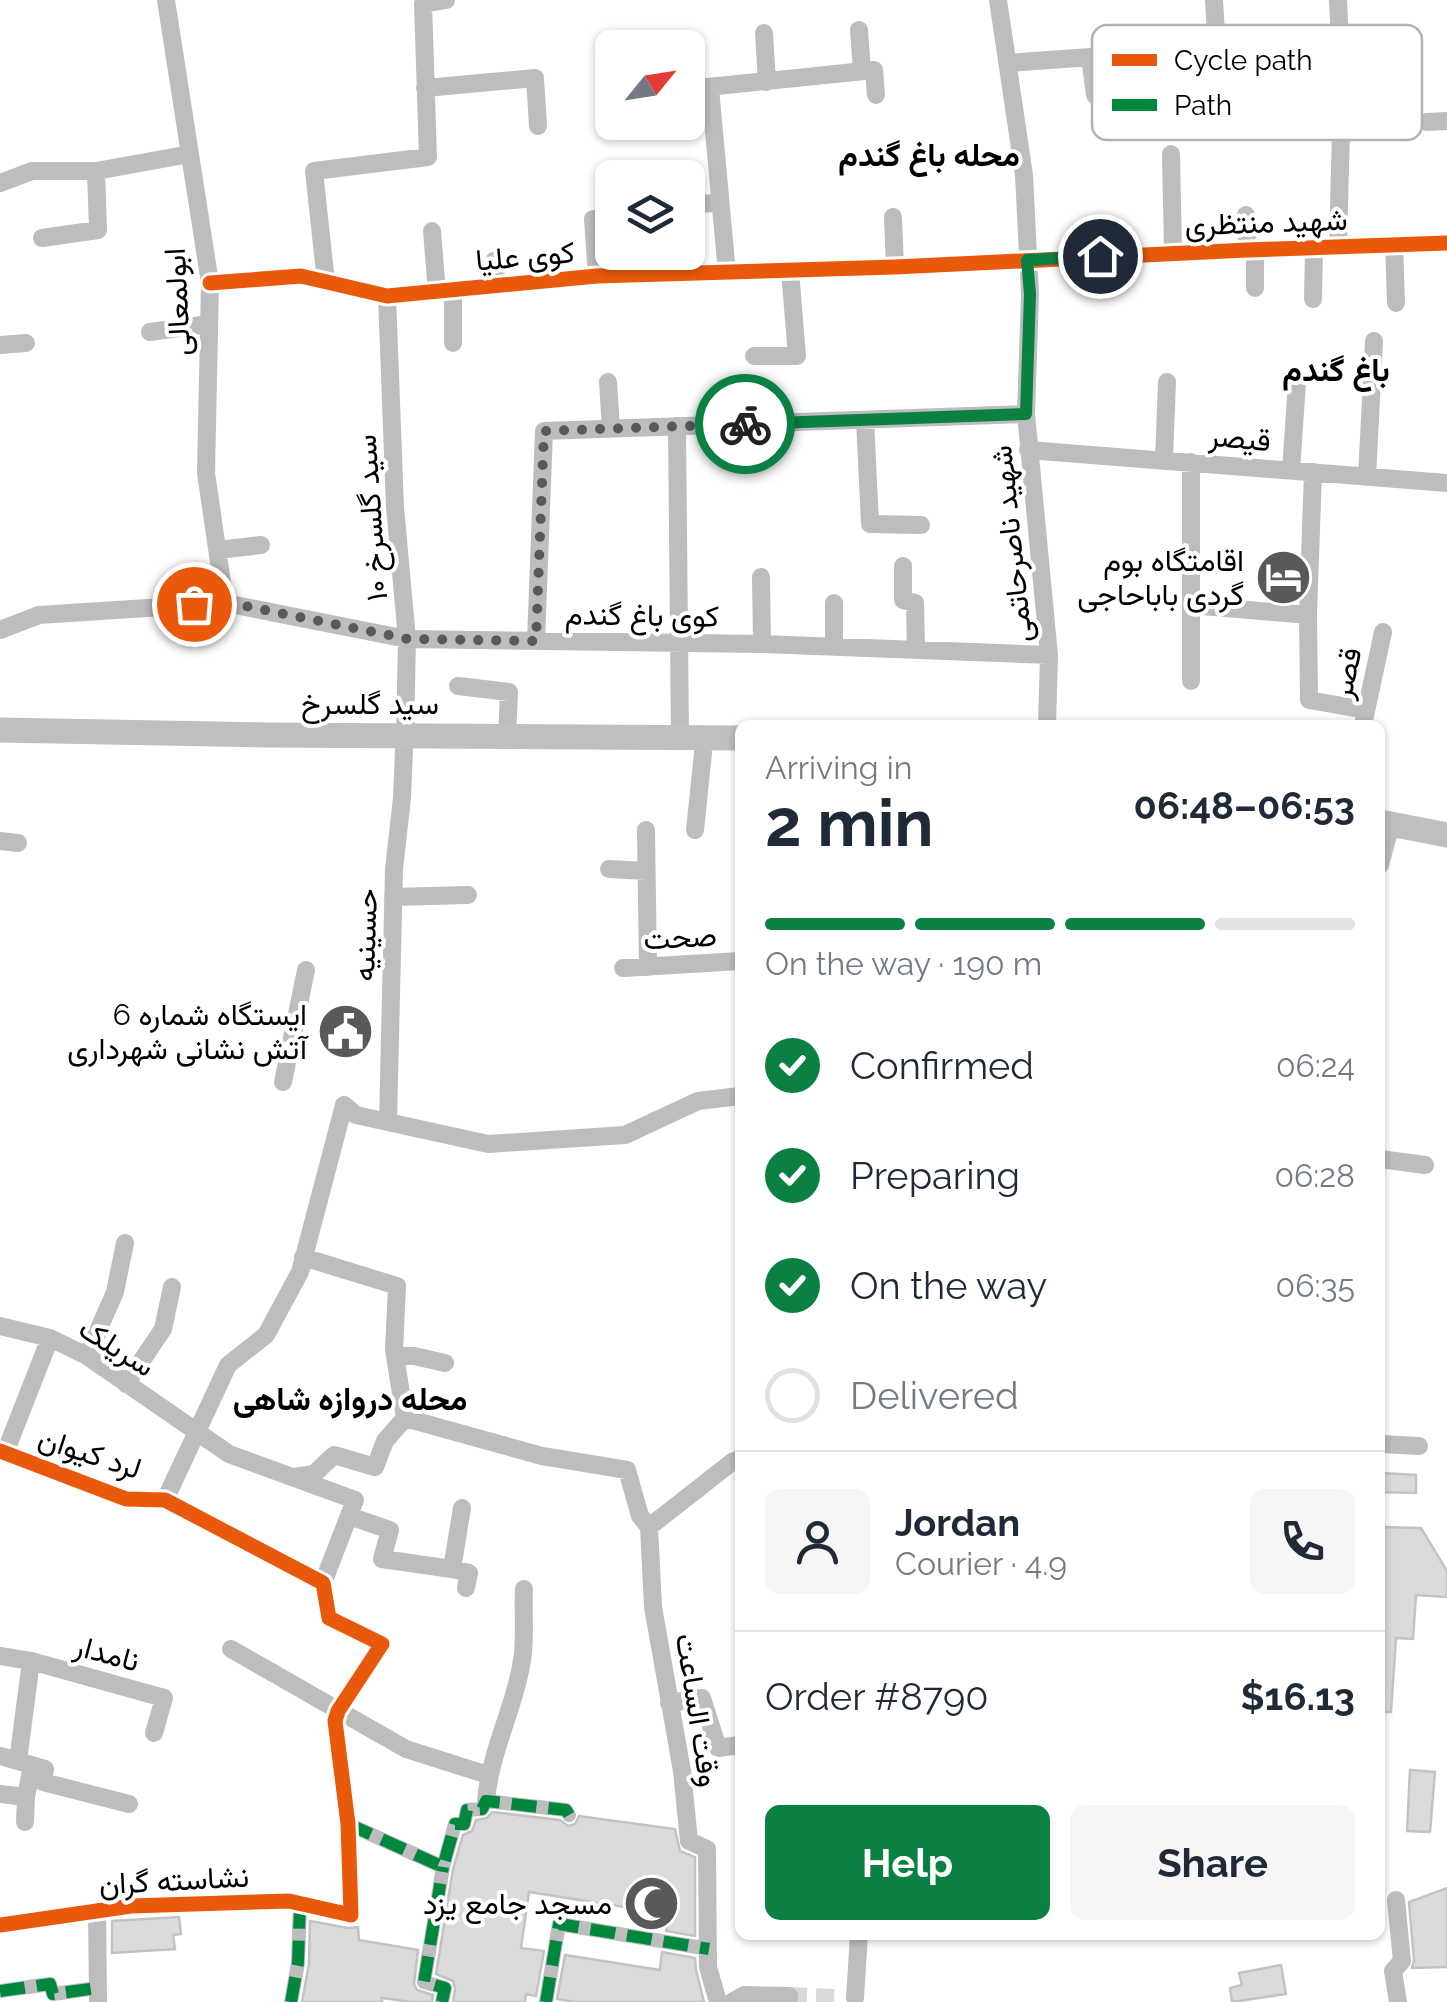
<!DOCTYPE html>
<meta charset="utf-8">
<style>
body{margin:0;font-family:Raleway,Vazirmatn,sans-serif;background:#f6f6f7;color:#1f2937;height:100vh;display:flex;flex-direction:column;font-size:38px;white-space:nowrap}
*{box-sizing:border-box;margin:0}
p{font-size:32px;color:#747a83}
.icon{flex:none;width:55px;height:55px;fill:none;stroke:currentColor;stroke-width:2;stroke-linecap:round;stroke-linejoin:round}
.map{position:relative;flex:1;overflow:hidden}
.panel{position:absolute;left:735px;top:720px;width:650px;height:1220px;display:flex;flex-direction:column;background:#fff;border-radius:15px;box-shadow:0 2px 8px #0004}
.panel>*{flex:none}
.needle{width:65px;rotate:60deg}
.controls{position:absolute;left:595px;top:30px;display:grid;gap:20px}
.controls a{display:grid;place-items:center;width:110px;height:110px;border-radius:15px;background:#fff;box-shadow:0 2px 8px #0004;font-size:50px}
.pin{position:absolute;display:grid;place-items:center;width:85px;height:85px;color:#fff;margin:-42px;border:5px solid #fff;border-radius:50%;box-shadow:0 2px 10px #0007}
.courier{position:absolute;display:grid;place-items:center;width:100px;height:100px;margin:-50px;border:8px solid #0b8043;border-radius:50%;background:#fff;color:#222;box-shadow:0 2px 12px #0007}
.overview em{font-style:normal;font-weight:700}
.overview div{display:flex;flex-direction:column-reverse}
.overview{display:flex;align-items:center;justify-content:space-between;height:170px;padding:0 30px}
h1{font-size:65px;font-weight:700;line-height:75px}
.bar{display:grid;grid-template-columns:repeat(4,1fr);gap:15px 10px;align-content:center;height:120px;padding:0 30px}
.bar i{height:12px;border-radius:8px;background:#e0e1e3}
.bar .current{background:#0b8043}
.bar p{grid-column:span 4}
.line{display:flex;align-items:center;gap:25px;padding:0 30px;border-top:2px solid #e0e1e3}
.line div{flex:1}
.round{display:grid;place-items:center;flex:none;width:105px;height:105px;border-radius:15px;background:#f6f6f7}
ol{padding:0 30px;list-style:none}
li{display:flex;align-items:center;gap:30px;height:110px}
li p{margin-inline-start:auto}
li .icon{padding:10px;border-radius:50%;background:#0b8043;color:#fff;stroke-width:4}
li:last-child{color:#747a83}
li i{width:55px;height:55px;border:5px solid #e0e1e3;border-radius:50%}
.primary-button{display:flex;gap:20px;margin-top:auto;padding:20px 30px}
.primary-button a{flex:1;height:115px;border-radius:15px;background:#0b8043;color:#fff;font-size:40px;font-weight:700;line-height:115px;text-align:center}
.primary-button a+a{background:#f6f6f7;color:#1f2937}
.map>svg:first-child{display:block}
</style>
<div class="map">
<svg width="1447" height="2002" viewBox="0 0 1447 2002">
<rect width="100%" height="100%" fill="#fff"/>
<path fill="#dbdbdb" stroke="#c3c3c3" stroke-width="2.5" d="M1380,1473L1416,1475V1493L1380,1492Z
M1380,1527L1421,1528L1447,1571V1597L1416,1595L1413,1639L1396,1638L1391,1712H1380Z
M1410,1770L1435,1772L1430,1832L1407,1831Z
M492,1812L560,1820L568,1826L575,1824L579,1816L675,1829L680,1851L695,1857V1936L666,1931L668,1914L529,1892L521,1948L544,1951L536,1996L526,1994L525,2002H453L455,1989L453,1981L436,1974L453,1869L463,1835L472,1831L476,1820L487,1818Z
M1447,1888V1967L1412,1968L1414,1960L1409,1902Z
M179,1917L181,1934L173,1935L175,1949L112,1953V1921Z
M310,1921L348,1928L358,1927L359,1940L418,1950L414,1984L417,1990L433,1995L432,2002H411L382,1998V2002H302L309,1964Z
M662,1952L695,1958L696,1970L704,2002H575L557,1999L565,1955L660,1970Z
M1281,1965L1286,1994L1232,2002L1230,1988L1242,1985L1239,1973Z"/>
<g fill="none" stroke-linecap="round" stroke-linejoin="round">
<path stroke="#d9d9d9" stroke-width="18" stroke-dasharray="18 9" stroke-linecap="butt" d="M789,1996L835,1998"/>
<path stroke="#bdbdbd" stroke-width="14" d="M348,1824L443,1867L455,1824H464L467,1810L482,1809L486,1801L566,1810L569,1815
M0,1991L50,1984L53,1994L97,1988
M291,2002L298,1963L300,1904
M442,2002L445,1988L424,1982L443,1867
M546,2002L559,1924L709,1949"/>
<path stroke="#bdbdbd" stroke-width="18" d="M166,0L210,283L206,473L225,603
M998,0L1024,175L1030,294L1026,414L1049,655L1047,725
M1214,0L1219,84L1384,81
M1338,0L1342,91L1338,246
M859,30L862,71
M764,33L767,82
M1090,57L1095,95
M1007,63L1119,55L1118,34
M425,88L535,78L538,126
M710,88L727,273
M688,89L874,70L876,95
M1427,122L1447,121
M1171,154L1173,253
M0,183L32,171H96L190,154
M688,204L720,203
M1246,215L1247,250
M893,217L895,267
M593,219L597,276
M432,231L437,292
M42,238L98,230L96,171
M1394,244L1396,303
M1255,249V288
M494,261L497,286
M326,282L314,171L428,157L423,4L446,0
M210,283L301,276L387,296L597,276L895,267L1247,250L1447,243
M453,290V343
M387,296L395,507L407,639L405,736
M1313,299L1314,247
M150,332L209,324
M0,345L26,343
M754,356H797L790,271
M608,382L611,429
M734,385L736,424
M865,420L870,524L921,525
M677,426L680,738
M1028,450L1447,483
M1164,459L1167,382
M1291,470L1297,383
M1313,472L1308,615L1309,700L1366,710
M1367,477L1374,341
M218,550L261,545
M903,566V600L915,603L916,649
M761,577L762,644
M834,603V646
M1191,605L1308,615
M0,630L39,615L225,603L407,639L762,644L1049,655
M536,641L544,431L1026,414
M1191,681V462
M458,686L509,692L507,737
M1363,725L1383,632
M646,830L648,967
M695,830L703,753
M0,841L18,843
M1380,865L1391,824
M609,869L646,871
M393,897L468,895
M623,968L740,961
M283,1082L306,970
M388,1122L394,869L402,798L404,750
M1380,1159L1425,1165
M303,1257L397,1286L394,1350L405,1418
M0,1326L50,1338L87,1356L229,1454L355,1500L323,1583
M87,1356L115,1292L125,1243
M395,1356H414L445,1363
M126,1384L163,1329L172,1287
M405,1418L542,1456L627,1470L640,1516L649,1527
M1380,1444L1419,1446
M0,1451L126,1499L165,1500L323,1583L329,1618L382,1644L338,1711L335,1721L348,1824L351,1915L289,1901L131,1906L0,1925
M5,1453L50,1338
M294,1477L314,1474L334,1455L375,1467L385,1441L405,1418
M165,1500L228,1365L266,1335L300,1272L344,1105L356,1115L488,1144L625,1135L698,1101L740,1096
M349,1516L390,1530L382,1559L452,1569L462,1508
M452,1569L469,1573L466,1588
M231,1649L406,1749L488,1775
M0,1656L31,1661L164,1698L154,1733
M669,1703L702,1698L718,1748L740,1745
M0,1756L45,1769L43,1782L129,1804
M18,1761L31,1661
M0,1794L26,1797
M486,1801C490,1750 517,1704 523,1653C525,1632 523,1610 524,1589
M25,1822L26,1797L32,1765
M1396,1900L1402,1961L1393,1971L1398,2002
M97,1911L98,2002
M855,1998L859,1935
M718,2002L708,1967L707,1849L689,1841L682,1771L653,1607L649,1527L732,1462L740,1459
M732,2002L744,1995L789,1996L788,2002"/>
<path stroke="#bfbfbf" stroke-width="25" d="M0,730L267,735L740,738
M1380,822L1447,835"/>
<path stroke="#00873e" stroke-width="12" stroke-dasharray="25 12" stroke-linecap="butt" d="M348,1824L443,1867L455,1824H464L467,1810L482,1809L486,1801L566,1810L569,1815
M0,1991L50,1984L53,1994L97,1988
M291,2002L298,1963L300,1904
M442,2002L445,1988L424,1982L443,1867
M546,2002L559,1924L709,1949"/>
<defs>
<path id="cycleway" d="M210,283L301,276L387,296L597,276L895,267L1247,250L1447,243
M0,1451L126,1499L165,1500L323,1583L329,1618L382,1644L338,1711L335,1721L348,1824L351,1915L289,1901L131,1906L0,1925"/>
</defs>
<use href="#cycleway" stroke="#fff" stroke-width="21"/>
<use href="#cycleway" stroke="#e8590c" stroke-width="15"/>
</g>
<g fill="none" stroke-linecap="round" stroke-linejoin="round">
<path stroke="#595959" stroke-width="10" stroke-dasharray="0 18" d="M194,604L225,602L408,639L536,641L544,431L745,424"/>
<path stroke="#0b8043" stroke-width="12" d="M745,424L1026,414L1030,294L1027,260L1100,256"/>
</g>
<defs>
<symbol id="hotel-disc" viewBox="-11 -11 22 22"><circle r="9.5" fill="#595959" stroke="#fff"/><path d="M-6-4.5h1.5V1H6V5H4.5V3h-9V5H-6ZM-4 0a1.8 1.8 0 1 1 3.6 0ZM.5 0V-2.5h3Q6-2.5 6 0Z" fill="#fff"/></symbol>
<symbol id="civic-disc" viewBox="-11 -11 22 22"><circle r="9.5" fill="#595959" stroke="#fff"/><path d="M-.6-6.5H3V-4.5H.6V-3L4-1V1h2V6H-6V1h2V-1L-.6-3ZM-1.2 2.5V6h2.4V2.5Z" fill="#fff"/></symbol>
<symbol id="mosque-disc" viewBox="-11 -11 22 22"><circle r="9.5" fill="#595959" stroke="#fff"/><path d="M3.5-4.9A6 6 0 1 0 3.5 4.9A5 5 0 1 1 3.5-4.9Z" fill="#fff"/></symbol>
</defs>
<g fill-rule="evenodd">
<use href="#hotel-disc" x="1252" y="546" width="63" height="63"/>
<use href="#civic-disc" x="314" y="1000" width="63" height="63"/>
<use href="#mosque-disc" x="620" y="1872" width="63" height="63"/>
</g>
<g text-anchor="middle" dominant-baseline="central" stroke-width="8" stroke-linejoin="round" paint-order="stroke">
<g font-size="30" fill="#000" stroke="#fff">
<text transform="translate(1266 222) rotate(-2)">شهید منتظری</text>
<text transform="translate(525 256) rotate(-5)">کوی علیا</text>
<text transform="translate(177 302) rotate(-93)">ابولمعالی</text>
<text transform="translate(1240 438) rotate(5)">قیصر</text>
<text transform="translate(371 518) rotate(-94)">سید گلسرخ ۱۰</text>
<text transform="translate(1011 544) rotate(-96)">شهید ناصرحاتمی</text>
<text transform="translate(642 615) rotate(1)">کوی باغ گندم</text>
<text transform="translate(1346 673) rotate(-78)">قصر</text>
<text x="370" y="703">سید گلسرخ</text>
<text transform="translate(365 935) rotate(-88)">حسینیه</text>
<text transform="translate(680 937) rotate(-3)">صحت</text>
<text transform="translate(117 1347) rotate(32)">سریلک</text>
<text transform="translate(90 1453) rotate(18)">لرد کیوان</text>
<text transform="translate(107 1653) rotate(15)">نامدار</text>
<text transform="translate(698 1710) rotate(81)">وقت الساعت</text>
<text transform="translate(174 1880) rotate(-3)">نشاسته گران</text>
</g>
<g font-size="30" fill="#000" stroke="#fff" text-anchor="end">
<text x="1244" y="560">اقامتگاه بوم<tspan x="1244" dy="34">گردی باباحاجی</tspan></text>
<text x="307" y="1014">ایستگاه شماره 6<tspan x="307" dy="34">آتش نشانی شهرداری</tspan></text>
<text x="612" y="1903">مسجد جامع یزد</text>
</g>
<g font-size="32" font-weight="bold" fill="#000" stroke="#fff">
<text x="929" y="154">محله باغ گندم</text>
<text x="1336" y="369">باغ گندم</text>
<text x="350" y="1398">محله دروازه شاهی</text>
</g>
</g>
<rect x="1092" y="25" width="330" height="115" rx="15" fill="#fff" stroke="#b2b2b2" stroke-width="2.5"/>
<rect x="1112" y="54" width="45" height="12" fill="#e8590c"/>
<rect x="1112" y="99" width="45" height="12" fill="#00873e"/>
<g font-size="28" fill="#000">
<text x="1174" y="70">Cycle path</text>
<text x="1174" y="115">Path</text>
</g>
</svg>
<div class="controls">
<a><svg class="needle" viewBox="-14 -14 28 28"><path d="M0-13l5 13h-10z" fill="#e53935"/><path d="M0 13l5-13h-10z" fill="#747a83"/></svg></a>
<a><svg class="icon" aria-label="layers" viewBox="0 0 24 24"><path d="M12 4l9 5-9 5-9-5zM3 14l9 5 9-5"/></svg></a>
</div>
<div class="pin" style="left:194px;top:604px;background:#ea580c"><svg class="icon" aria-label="bag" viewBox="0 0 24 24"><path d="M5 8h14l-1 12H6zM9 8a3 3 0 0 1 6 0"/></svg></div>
<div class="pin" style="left:1100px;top:256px;background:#1f2937"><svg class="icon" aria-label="home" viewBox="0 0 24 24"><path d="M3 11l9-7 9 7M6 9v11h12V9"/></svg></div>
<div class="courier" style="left:745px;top:424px"><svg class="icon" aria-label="bike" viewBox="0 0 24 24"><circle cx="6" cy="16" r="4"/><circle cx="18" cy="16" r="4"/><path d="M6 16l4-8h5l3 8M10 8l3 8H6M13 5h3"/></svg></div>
<section class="panel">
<div class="overview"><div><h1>2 min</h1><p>Arriving in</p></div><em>06:48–06:53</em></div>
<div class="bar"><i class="current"></i><i class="current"></i><i class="current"></i><i></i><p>On the way · 190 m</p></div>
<ol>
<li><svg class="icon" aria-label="check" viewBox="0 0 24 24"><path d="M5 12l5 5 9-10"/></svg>Confirmed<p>06:24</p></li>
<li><svg class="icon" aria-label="check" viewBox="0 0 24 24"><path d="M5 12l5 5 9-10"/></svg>Preparing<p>06:28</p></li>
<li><svg class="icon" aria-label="check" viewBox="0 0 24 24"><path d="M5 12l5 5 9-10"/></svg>On the way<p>06:35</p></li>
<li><i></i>Delivered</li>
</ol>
<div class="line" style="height:180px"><a class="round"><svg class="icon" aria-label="person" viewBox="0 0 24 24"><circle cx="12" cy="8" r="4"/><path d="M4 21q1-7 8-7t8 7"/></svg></a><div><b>Jordan</b><p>Courier · 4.9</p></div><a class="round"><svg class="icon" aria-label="phone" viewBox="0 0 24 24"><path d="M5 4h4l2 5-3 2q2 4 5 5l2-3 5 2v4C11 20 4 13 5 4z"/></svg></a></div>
<div class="line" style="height:130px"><div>Order #8790</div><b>$16.13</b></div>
<div class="primary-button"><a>Help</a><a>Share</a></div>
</section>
</div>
